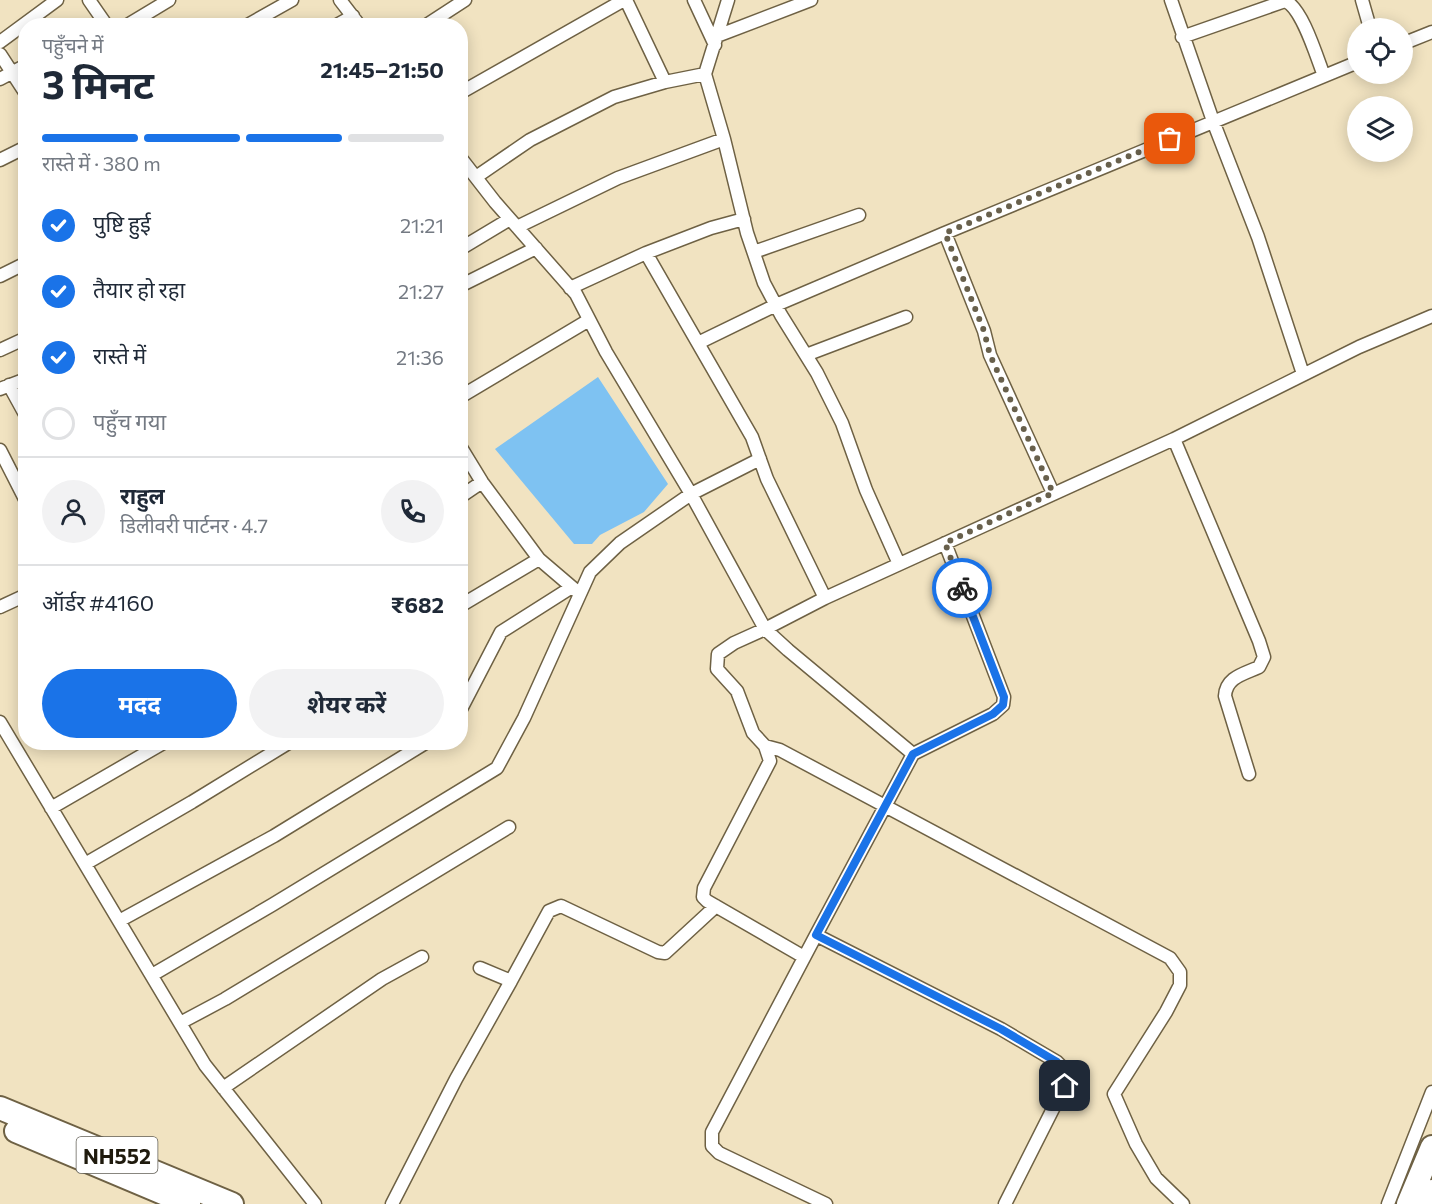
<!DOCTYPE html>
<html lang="hi">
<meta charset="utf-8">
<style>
body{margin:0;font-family:Commissioner,"Noto Sans Devanagari",sans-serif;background:#f2f2f3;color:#1f2937;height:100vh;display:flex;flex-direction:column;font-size:22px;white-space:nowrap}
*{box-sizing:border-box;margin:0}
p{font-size:20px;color:#747a83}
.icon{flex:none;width:33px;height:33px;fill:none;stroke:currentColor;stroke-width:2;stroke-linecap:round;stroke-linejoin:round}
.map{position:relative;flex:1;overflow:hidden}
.drawer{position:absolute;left:18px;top:18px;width:450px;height:732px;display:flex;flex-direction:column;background:#fff;border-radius:24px;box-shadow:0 3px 15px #0003}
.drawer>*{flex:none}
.tools{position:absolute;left:1347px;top:18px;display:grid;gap:12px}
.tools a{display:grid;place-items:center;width:66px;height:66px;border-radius:50%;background:#fff;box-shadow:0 3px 15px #0003;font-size:30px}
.pin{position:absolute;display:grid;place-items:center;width:51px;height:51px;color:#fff;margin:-26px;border-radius:12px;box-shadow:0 3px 9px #0006}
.courier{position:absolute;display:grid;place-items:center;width:60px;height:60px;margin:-30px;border:4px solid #1a73e8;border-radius:50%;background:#fff;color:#222;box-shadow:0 2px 8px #0007}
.summary em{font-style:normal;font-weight:700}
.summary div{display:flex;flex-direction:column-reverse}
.summary{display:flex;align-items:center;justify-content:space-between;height:102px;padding:0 24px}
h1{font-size:39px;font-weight:700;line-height:45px}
.bar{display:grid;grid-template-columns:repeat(4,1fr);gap:9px 6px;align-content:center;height:72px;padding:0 24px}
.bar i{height:8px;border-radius:4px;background:#e0e1e3}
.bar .active{background:#1a73e8}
.bar p{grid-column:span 4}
.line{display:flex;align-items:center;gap:15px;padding:0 24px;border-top:2px solid #e0e1e3}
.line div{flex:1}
.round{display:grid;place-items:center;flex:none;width:63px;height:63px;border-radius:32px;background:#f2f2f3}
ol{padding:0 24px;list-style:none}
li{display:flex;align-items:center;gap:18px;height:66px}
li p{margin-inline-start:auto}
li .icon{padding:6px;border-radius:50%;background:#1a73e8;color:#fff;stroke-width:4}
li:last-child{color:#747a83}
li i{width:33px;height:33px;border:3px solid #e0e1e3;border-radius:50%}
.cta{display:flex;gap:12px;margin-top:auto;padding:12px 24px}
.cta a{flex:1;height:69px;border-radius:36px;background:#1a73e8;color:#fff;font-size:24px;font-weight:700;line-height:69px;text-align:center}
.cta a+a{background:#f2f2f3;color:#1f2937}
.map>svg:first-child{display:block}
</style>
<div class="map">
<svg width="1432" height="1204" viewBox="0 0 1432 1204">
<rect width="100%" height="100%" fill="#f1e3c1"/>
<path fill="#7ec2f2" d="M598,377L668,484L644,512L600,535L592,544H574L495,449Z"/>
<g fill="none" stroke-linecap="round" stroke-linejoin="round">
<defs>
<path id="street" d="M89,0L107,26
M340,0L360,26
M626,0L665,82
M694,0L715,45
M728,0L705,74L724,139L747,233L764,283L781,315L817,373L842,423L866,490L899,564
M1171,0L1213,121L1258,237L1303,374
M1362,0L1370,28
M126,26L169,0
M246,26L292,0
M335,26L353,16
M425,26L465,0
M717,36L811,0
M1182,37L1285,1C1302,7 1317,58 1324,76
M0,42L57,0
M1402,44L1432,32
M0,54L26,94
M0,79L26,65
M460,93L624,0
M460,157L495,202L576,294L606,352L691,494L765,629L825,598L1174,439L1359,347L1432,316
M0,160L26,147
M476,177L530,140L614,97L665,82L705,74
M517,227L618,178L724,139
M460,249L510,219
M754,252L859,215
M646,253L711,228L744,219
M0,276L26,263
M460,286L536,248
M570,288L646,253L752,437L767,479L825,598
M698,343L776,305L945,233
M0,350L26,338
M806,355L906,317
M9,385L26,416
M0,389L26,379
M460,397L589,320
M1174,439L1259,641L1264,657L1259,667C1244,674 1226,677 1225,696L1249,774
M460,446L482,482L539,559L580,594
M0,450L26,501
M1053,493L990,355L984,331L945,233L1358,62
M460,497L482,482
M460,606L539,559
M0,607L26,595
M460,711L501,632L572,587
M0,722L205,1065L315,1204
M765,746L780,750L1170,958L1180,972V985L1166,1012L1114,1094L1136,1144L1156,1178L1183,1204
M51,808L165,742
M85,864L192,802L290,742
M119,921L274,836L427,742
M816,935L913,754L993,714L1003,705L1004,697L945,543
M804,957L707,901L703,897L704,888L770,761L765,746L753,733L737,691L717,669L718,654L734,643L765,629L788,650L913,754
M480,968L511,981L549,911L561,906L658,952L665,953L716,906
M152,975L272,905L497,768L524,718L590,572L620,543L691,494L760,459
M180,1023L225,999L509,827
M223,1088L382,979L422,957
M392,1204L456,1079L511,981
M826,1204L719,1153L712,1146V1132L816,935L1001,1029L1057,1062L1067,1072L1065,1085L1005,1204
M1388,1204L1432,1092"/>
<path id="highway" d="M0,1108L232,1204
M16,1131L189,1204
M1408,1204L1432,1147
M1427,1204L1432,1191"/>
</defs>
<use href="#street" stroke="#6e6144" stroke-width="15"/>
<use href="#highway" stroke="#6e6144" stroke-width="26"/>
<use href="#street" stroke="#fff" stroke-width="12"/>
<use href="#highway" stroke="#fff" stroke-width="22"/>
</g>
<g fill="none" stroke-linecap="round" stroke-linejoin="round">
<path stroke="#68604c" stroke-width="6" stroke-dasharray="0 10.8" d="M962,588L945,543L1053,493L990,355L984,331L945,233L1170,139"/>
<path stroke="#1a73e8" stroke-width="8" d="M962,588L1004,697L1003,705L993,714L913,754L816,935L1001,1029L1057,1062L1067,1072L1065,1086"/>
</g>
<g text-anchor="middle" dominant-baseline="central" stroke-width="5" stroke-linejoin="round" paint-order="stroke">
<rect fill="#fff" stroke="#625f56" stroke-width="1.5" x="76.5" y="1137" width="81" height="36" rx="4.5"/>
<g font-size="21" font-weight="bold" fill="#1f1a0d">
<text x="117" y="1155">NH552</text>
</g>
</g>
</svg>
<div class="tools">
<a><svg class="icon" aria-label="locate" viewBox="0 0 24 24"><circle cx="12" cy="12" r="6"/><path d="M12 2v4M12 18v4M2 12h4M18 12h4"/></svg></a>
<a><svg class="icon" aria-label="layers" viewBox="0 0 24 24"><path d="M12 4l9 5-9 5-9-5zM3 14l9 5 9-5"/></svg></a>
</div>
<div class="pin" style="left:1170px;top:139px;background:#ea580c"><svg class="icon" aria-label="bag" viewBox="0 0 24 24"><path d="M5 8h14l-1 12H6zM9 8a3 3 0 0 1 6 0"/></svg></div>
<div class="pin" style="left:1065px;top:1086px;background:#1f2937"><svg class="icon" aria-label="home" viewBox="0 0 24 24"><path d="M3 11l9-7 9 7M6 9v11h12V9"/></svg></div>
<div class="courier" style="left:962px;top:588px"><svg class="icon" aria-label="bike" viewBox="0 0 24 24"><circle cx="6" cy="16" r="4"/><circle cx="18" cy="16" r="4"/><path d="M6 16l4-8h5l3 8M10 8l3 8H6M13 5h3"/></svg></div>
<section class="drawer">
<div class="summary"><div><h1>3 मिनट</h1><p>पहुँचने में</p></div><em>21:45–21:50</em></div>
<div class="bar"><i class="active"></i><i class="active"></i><i class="active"></i><i></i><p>रास्ते में · 380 m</p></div>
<ol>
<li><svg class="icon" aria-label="check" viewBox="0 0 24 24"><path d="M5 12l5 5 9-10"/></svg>पुष्टि हुई<p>21:21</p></li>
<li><svg class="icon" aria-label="check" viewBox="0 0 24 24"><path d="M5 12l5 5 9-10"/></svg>तैयार हो रहा<p>21:27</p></li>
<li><svg class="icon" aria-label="check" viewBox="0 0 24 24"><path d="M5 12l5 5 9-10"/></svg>रास्ते में<p>21:36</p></li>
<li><i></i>पहुँच गया</li>
</ol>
<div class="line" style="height:108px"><a class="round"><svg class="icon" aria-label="person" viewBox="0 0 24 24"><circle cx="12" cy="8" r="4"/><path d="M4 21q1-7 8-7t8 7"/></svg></a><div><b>राहुल</b><p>डिलीवरी पार्टनर · 4.7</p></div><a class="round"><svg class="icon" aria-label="phone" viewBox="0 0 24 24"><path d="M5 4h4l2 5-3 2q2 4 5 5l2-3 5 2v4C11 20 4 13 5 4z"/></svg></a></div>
<div class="line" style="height:78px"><div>ऑर्डर #4160</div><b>₹682</b></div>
<div class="cta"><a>मदद</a><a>शेयर करें</a></div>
</section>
</div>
